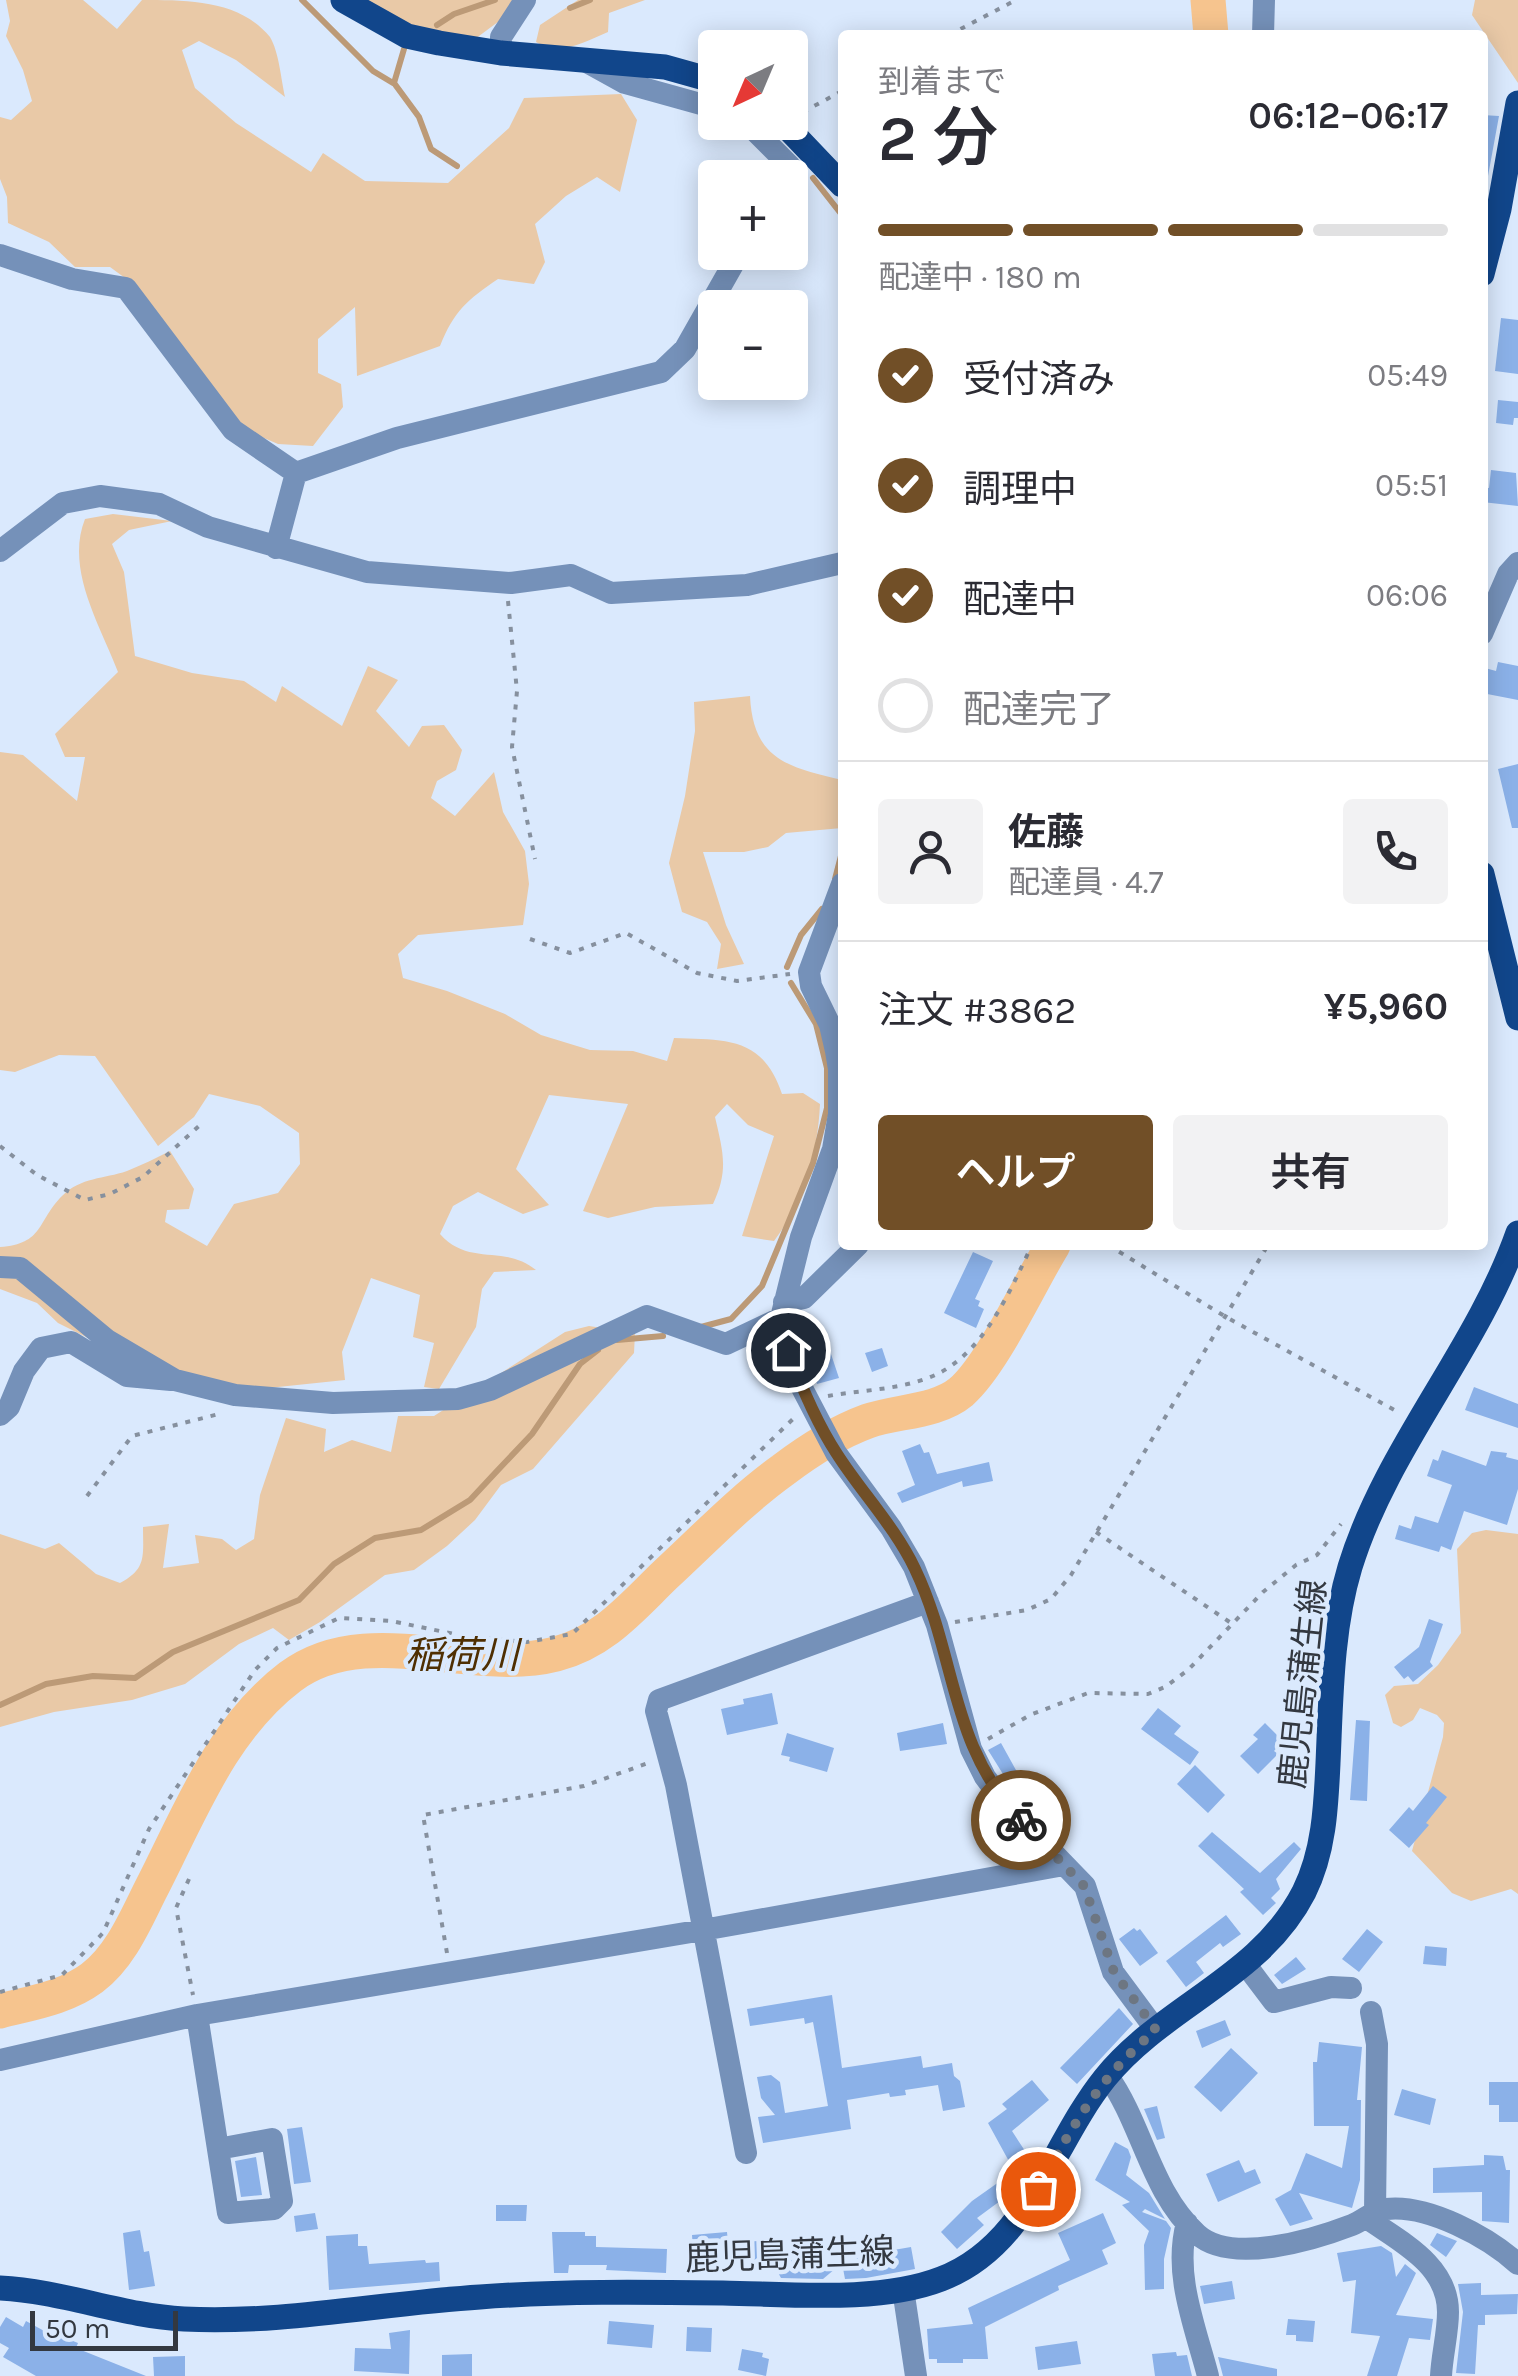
<!DOCTYPE html>
<html lang="ja">
<meta charset="utf-8">
<style>
body{margin:0;font-family:Karla,"Noto Sans JP",sans-serif;background:#f2f2f3;color:#2b2b33;height:100vh;display:flex;flex-direction:column;font-size:38px;white-space:nowrap}
*{box-sizing:border-box;margin:0}
p{font-size:32px;color:#7c7c81}
.icon{flex:none;width:55px;height:55px;fill:none;stroke:currentColor;stroke-width:2;stroke-linecap:round;stroke-linejoin:round}
.map{position:relative;flex:1;overflow:hidden}
.drawer{position:absolute;left:838px;top:30px;width:650px;height:1220px;display:flex;flex-direction:column;background:#fff;border-radius:10px;box-shadow:0 5px 25px #0003}
.drawer>*{flex:none}
.needle{width:65px;rotate:224deg}
.buttons{position:absolute;left:698px;top:30px;display:grid;gap:20px}
.buttons a{display:grid;place-items:center;width:110px;height:110px;border-radius:10px;background:#fff;box-shadow:0 5px 25px #0003;font-size:50px}
.scale{position:absolute;left:30px;bottom:25px;width:148px;box-sizing:border-box;padding-left:10px;border:5px solid #333840;border-top:0;font-size:28px;line-height:35px;white-space:nowrap;color:#333840;-webkit-text-stroke:8px #dae9fd;paint-order:stroke}
.pin{position:absolute;display:grid;place-items:center;width:85px;height:85px;color:#fff;margin:-42px;border:5px solid #fff;border-radius:50%;box-shadow:0 2px 10px #0007}
.courier{position:absolute;display:grid;place-items:center;width:100px;height:100px;margin:-50px;border:8px solid #714f27;border-radius:50%;background:#fff;color:#222;box-shadow:0 2px 12px #0007}
.overview em{font-style:normal;font-weight:600}
.overview div{display:flex;flex-direction:column-reverse}
.overview{display:flex;align-items:center;justify-content:space-between;height:170px;padding:0 40px}
h1{font-size:65px;font-weight:600;line-height:75px}
.bar{display:grid;grid-template-columns:repeat(4,1fr);gap:15px 10px;align-content:center;height:120px;padding:0 40px}
.bar i{height:12px;border-radius:8px;background:#e1e1e2}
.bar .on{background:#714f27}
.bar p{grid-column:span 4}
.line{display:flex;align-items:center;gap:25px;padding:0 40px;border-top:2px solid #e1e1e2}
.line div{flex:1}
.round{display:grid;place-items:center;flex:none;width:105px;height:105px;border-radius:10px;background:#f2f2f3}
ol{padding:0 40px;list-style:none}
li{display:flex;align-items:center;gap:30px;height:110px}
li p{margin-inline-start:auto}
li .icon{padding:10px;border-radius:50%;background:#714f27;color:#fff;stroke-width:4}
li:last-child{color:#7c7c81}
li i{width:55px;height:55px;border:5px solid #e1e1e2;border-radius:50%}
.button{display:flex;gap:20px;margin-top:auto;padding:20px 40px}
.button a{flex:1;height:115px;border-radius:10px;background:#714f27;color:#fff;font-size:40px;font-weight:600;line-height:115px;text-align:center}
.button a+a{background:#f2f2f3;color:#2b2b33}
.map>svg:first-child{display:block}
</style>
<div class="map">
<svg width="1518" height="2376" viewBox="0 0 1518 2376">
<rect width="100%" height="100%" fill="#dae9fd"/>
<path fill="#e9c9a7" d="M6,0H83L117,29L142,0C188,0 240,0 270,37C279,52 281,79 285,97L236,60L199,41L182,50L195,88L236,123L311,172L323,153L365,181L448,183L509,128L524,98L621,94L637,120L620,192L597,177L566,196L535,224L545,262L534,284L498,279C467,300 454,311 440,346L357,376L355,307L318,339V373L341,384L343,407L313,446L278,444L243,429L136,286L110,267H75L49,242L8,223L7,197L0,179V117L11,120L32,101L23,70L6,36L10,21Z
M363,0H514L518,7L475,39L414,30Z
M578,0H645L609,13L608,32C584,42 560,57 536,42L540,25Z
M1475,0H1518V83L1472,15Z
M113,514L172,521L129,530L112,544L124,572L135,656L192,673L244,681L276,702L282,686L342,726L368,666L398,680L376,711L409,747L422,726L444,725L462,750L456,770L437,781L431,798L455,816L494,772L503,812L525,851L529,884L523,925L418,935L398,954L403,978L447,991L505,1014L541,1035L590,1050L633,1051L667,1061L674,1038C725,1040 763,1036 782,1094L803,1093L820,1104C818,1152 803,1203 774,1241L742,1236L774,1136L748,1125L727,1104L715,1117C723,1152 729,1170 713,1204L655,1207L608,1218L583,1211L628,1104L549,1095L516,1169L549,1205L523,1214L478,1192L453,1206L440,1234C469,1267 505,1244 536,1270L494,1272L482,1289L476,1327L439,1389L424,1387L434,1343L413,1337L420,1295L371,1278L342,1352L345,1380L239,1391L120,1354L58,1323L37,1303L0,1289V1247C44,1244 37,1221 62,1196C81,1177 104,1179 127,1171C142,1165 156,1158 170,1151L194,1189L189,1209L167,1210L165,1222L207,1246L234,1204L278,1193L300,1164L299,1133L260,1106L209,1094L194,1117L158,1146L95,1056L59,1055L15,1072L0,1070V752L23,755L77,801L85,757H65L55,734L118,672C100,625 65,569 85,519Z
M750,696C753,760 788,767 842,780V828L786,833L768,847L744,852H703L726,925L744,964L717,969L721,944L707,922L682,912L669,863L685,796L695,731L694,702Z
M589,1326L635,1333L634,1353L533,1469L501,1485L475,1520L447,1546L414,1570L385,1575L320,1622L289,1640L273,1628L239,1644L185,1684L132,1700L54,1712L0,1727V1534L45,1549L59,1543L96,1574L120,1583C147,1569 143,1556 143,1527L169,1524L163,1568L199,1563L195,1535L222,1539L236,1550L254,1539L260,1495L286,1418L326,1429L324,1452L352,1440L391,1452L398,1416H434L565,1332Z
M1486,1530L1518,1534V1894L1511,1889L1471,1901L1452,1893L1412,1851L1443,1737L1444,1723L1437,1715L1420,1708L1413,1720L1401,1727L1393,1723L1385,1695L1394,1686L1418,1684L1438,1665L1461,1633L1457,1549L1472,1533Z"/>
<g fill="none" stroke-linecap="round" stroke-linejoin="round">
<path stroke="#bc9a77" stroke-width="6" d="M302,0L373,71L393,83
M570,8L590,0
M437,25L454,14L495,0
M404,49L394,83L419,117L431,149L457,166
M813,178L842,215
M835,879L842,852
M787,967L801,935L822,909
M701,1327L731,1319L762,1286L813,1163L827,1108V1068L816,1024L791,983
M617,1340L663,1336
M0,1705L46,1684L93,1676L135,1678L173,1652L299,1600L334,1564L375,1538L421,1530L470,1500L497,1471L532,1434L580,1364L598,1350"/>
<path stroke="#f6c48e" stroke-width="35" d="M1208,0L1211,35
M0,2011C31,2003 65,1998 92,1978C120,1957 135,1921 150,1891C189,1816 220,1730 290,1677C366,1620 471,1676 556,1654C603,1642 631,1608 664,1576C703,1540 740,1501 783,1470C808,1451 838,1432 868,1421C897,1411 937,1412 961,1392C993,1364 1029,1284 1053,1245"/>
</g>
<path fill="#8bb1e8" d="M1482,115L1499,116L1488,176H1482Z
M1501,318L1518,320V374L1495,371Z
M1498,400L1518,402V418H1514L1513,425L1496,423Z
M1491,470L1516,473L1518,506L1482,502V487L1489,488Z
M1498,662L1518,666V700L1482,693L1485,668L1496,671Z
M1518,764V828H1512L1498,769Z
M973,1252L993,1261L975,1299L980,1301L978,1306L984,1309L976,1328L944,1313Z
M882,1348L888,1366L872,1372L865,1353Z
M830,1351L839,1378L817,1384L809,1357Z
M1474,1387L1518,1404V1428L1465,1410Z
M920,1444L924,1453L929,1452L937,1474L989,1462L993,1481L963,1487L962,1481L902,1503L897,1493L915,1485L902,1451Z
M1442,1450L1486,1466L1491,1451L1507,1453L1506,1457L1518,1460V1489L1507,1525L1464,1511L1451,1550L1441,1546L1439,1552L1395,1539L1399,1525L1411,1529L1415,1516L1438,1523L1452,1485L1427,1476L1433,1459L1438,1461Z
M1429,1619L1443,1624L1430,1662L1433,1666L1413,1682L1408,1676L1404,1679L1394,1667L1419,1647Z
M772,1693L778,1724L727,1735L721,1709L744,1704L743,1699Z
M1158,1708L1181,1726L1174,1734L1199,1752L1190,1765L1141,1729Z
M1356,1720L1370,1721L1367,1801L1350,1800Z
M943,1723L947,1744L900,1751L897,1733Z
M1265,1723L1283,1741L1274,1751L1278,1754L1258,1774L1240,1756L1258,1739L1253,1735Z
M787,1733L834,1748L827,1772L789,1761L790,1757L781,1755Z
M1001,1743L1022,1781L1011,1787L988,1750Z
M1195,1765L1225,1795L1208,1813L1177,1784Z
M1433,1786L1447,1797L1426,1823L1429,1825L1409,1848L1389,1830L1409,1807L1413,1811Z
M1212,1832L1260,1873L1294,1842L1301,1849L1276,1879L1280,1889L1271,1898L1276,1903L1263,1915L1240,1892L1244,1889L1198,1846Z
M1226,1915L1241,1934L1223,1947L1220,1943L1196,1962L1204,1973L1186,1987L1166,1961Z
M1134,1928L1137,1931L1140,1929L1158,1953L1140,1966L1119,1939Z
M1367,1929L1383,1942L1359,1972L1342,1959Z
M1425,1946L1447,1948L1446,1966L1423,1964Z
M1296,1957L1306,1969L1282,1984L1274,1975Z
M832,1995L842,2068L921,2056L923,2068L952,2063L954,2076L960,2081L965,2107L943,2111L938,2085L905,2090L906,2095L890,2097L889,2093L847,2100L851,2129L763,2143L758,2117L775,2115L761,2098L757,2077L771,2075L780,2082L785,2113L828,2106L813,2022L805,2024L804,2018L750,2026L747,2009Z
M1119,2008L1133,2024L1077,2084L1060,2068Z
M1225,2020L1231,2035L1202,2048L1196,2031Z
M1319,2042L1362,2047L1357,2100H1361L1360,2180L1352,2208L1299,2193L1313,2219L1290,2226L1275,2199L1291,2190L1306,2153L1342,2168L1349,2126H1314L1313,2062H1317Z
M1231,2048L1258,2073L1221,2112L1194,2087Z
M1032,2080L1049,2100L1012,2131L1027,2154L1011,2165L988,2123L1007,2109L1002,2104Z
M1489,2082H1518V2122H1499V2105H1489Z
M1402,2089L1436,2099L1430,2125L1394,2115Z
M1157,2106L1165,2138L1157,2140L1144,2109Z
M302,2127L311,2182L294,2184L287,2129Z
M1115,2142L1128,2149L1131,2157L1126,2175L1149,2193L1165,2219L1145,2209L1142,2212L1166,2221L1171,2228L1164,2259V2289L1145,2290L1144,2245L1149,2231L1122,2205L1130,2202L1095,2180Z
M1484,2155L1503,2156L1506,2170H1510L1509,2223L1482,2221V2192L1433,2193V2168L1484,2165Z
M256,2157L262,2195L241,2197L235,2161Z
M1239,2160L1245,2173L1255,2169L1261,2183L1218,2202L1206,2174Z
M1006,2177L1015,2190L977,2218L984,2225L957,2249L941,2232L972,2201Z
M496,2205H527L526,2221H496Z
M315,2213L318,2229L296,2232L294,2216Z
M1103,2213L1116,2243L1102,2250L1108,2264L1058,2286L1059,2290L985,2327L988,2359H963V2363H937V2359H929L927,2329L973,2324L968,2308L1070,2260L1058,2233Z
M140,2230L144,2252L149,2251L155,2286L129,2290L123,2233Z
M552,2232H585V2236H596V2247L667,2249L666,2273L606,2270L607,2265H569L568,2273H554Z
M727,2232L728,2243L758,2241L759,2260L694,2263L692,2235Z
M1437,2233L1457,2241L1446,2257L1430,2245Z
M358,2234V2246H367L369,2264L425,2260L426,2263L439,2262L440,2281L329,2290L326,2236Z
M1381,2246L1392,2253L1396,2277L1405,2264L1416,2273L1396,2315L1433,2319L1430,2340L1409,2338L1397,2376H1367L1380,2336L1351,2333L1356,2280L1343,2282L1337,2253Z
M911,2247L915,2269L866,2278L845,2279L842,2263L823,2279L781,2278L774,2265H785L791,2260L842,2262L841,2259Z
M1232,2281L1235,2299L1204,2304L1200,2286Z
M1481,2283V2295L1518,2294L1517,2314L1485,2315V2325H1478L1475,2374L1456,2373L1463,2312L1458,2284Z
M6,2317L23,2327L26,2321L57,2338L58,2335L78,2343L76,2348L146,2376H36L3,2357L9,2348L0,2343V2327Z
M1288,2319L1315,2321L1313,2342L1296,2341V2335H1286Z
M609,2321L654,2325L652,2348L607,2344Z
M687,2327L712,2328L711,2352L686,2351Z
M410,2330L409,2374L354,2371L355,2348L391,2349L389,2333Z
M1077,2341L1081,2364L1038,2370L1035,2347Z
M742,2349L763,2353L762,2357L769,2359L766,2376L738,2370Z
M1176,2352L1177,2356L1187,2355L1192,2376H1155L1152,2354Z
M472,2354V2376H442V2355Z
M185,2356V2376H154L153,2357Z
M1218,2357L1277,2369V2376H1223Z"/>
<g fill="none" stroke-linecap="round" stroke-linejoin="round">
<path stroke="#86909e" stroke-width="4" stroke-dasharray="5 8" stroke-linecap="butt" d="M949,35L1016,0
M803,112L842,91
M508,601L517,691L512,747L535,859
M530,939L570,953L626,933L697,973L737,981L790,974
M0,1146L37,1175L85,1200L110,1194L143,1177L200,1125
M1482,1176L1490,1181
M1108,1245L1226,1317L1398,1412
M828,1396C861,1390 896,1390 928,1378C982,1358 1009,1293 1032,1245
M87,1496L132,1436L219,1414
M1096,1532L1231,1623
M955,1622L1027,1610L1051,1599L1071,1575L1268,1245
M988,1739L1030,1715L1088,1693L1148,1694L1165,1687L1188,1670L1263,1592L1296,1565L1317,1555L1341,1524
M189,1879L176,1908L193,1995
M447,1953L423,1815L584,1786L651,1762
M0,1992L62,1975L103,1933L149,1829L255,1670L277,1648L339,1618L391,1621L469,1637L527,1642L572,1634L795,1417"/>
<path stroke="#7591b9" stroke-width="22" d="M1263,35L1264,0
M501,53V37L525,0
M587,62L625,83L715,108
M746,122L790,166L783,178
M0,255L72,279L126,288L233,430L296,473
M276,548L296,473L397,438L661,372L685,349L740,252
M0,551L63,503L100,496L159,504L208,527L367,572L511,583L571,575L611,593L747,585L842,563
M1482,634L1508,574L1518,563
M842,884L809,972L811,986L830,1025L836,1051L839,1069V1114L833,1149L801,1237L781,1318L789,1350L802,1388L836,1453L891,1528L914,1567L937,1625L971,1749L985,1777L1003,1801L1085,1886L1113,1972L1156,2030
M0,1267L20,1268L107,1340L175,1380L235,1395L333,1403L458,1399L490,1390L647,1316L726,1344L781,1318
M784,1302L804,1298L858,1245
M0,1415L9,1407L24,1371L41,1348L71,1342L127,1376L171,1380
M1246,1965L1274,2002L1331,1987L1351,1988
M1371,2012L1377,2044L1375,2212
M197,2015L228,2213L274,2209L282,2201L272,2139L218,2149
M0,2060L197,2015L703,1930L1064,1865
M1107,2075C1143,2125 1150,2191 1197,2234C1231,2265 1313,2240 1352,2225C1363,2221 1374,2210 1386,2209C1428,2204 1488,2237 1518,2264
M746,2153L676,1785L656,1711L659,1700L928,1602
M1368,2219C1401,2242 1448,2265 1448,2312C1448,2333 1442,2355 1441,2376
M1187,2223C1173,2274 1195,2326 1208,2376
M903,2289L916,2376"/>
<path stroke="#11468b" stroke-width="25" d="M343,0L407,36L439,43L501,53L665,67L715,81
M782,122L842,185
M1482,274L1499,209L1518,103
M1482,874L1518,1018
M0,2288C63,2291 122,2316 184,2319C283,2324 382,2303 480,2297C561,2291 643,2292 723,2293C789,2294 879,2303 941,2279C1029,2246 1051,2145 1105,2078C1163,2006 1260,1978 1304,1892C1324,1852 1326,1807 1328,1763C1331,1698 1331,1630 1350,1567C1387,1447 1477,1350 1518,1233"/>
</g>
<g fill="none" stroke-linecap="round" stroke-linejoin="round">
<path stroke="#6d7682" stroke-width="10" stroke-dasharray="0 18" d="M1021,1820L1084,1886L1114,1972L1156,2030C1098,2079 1074,2124 1038,2189"/>
<path stroke="#714f27" stroke-width="12" d="M788,1350C801,1386 816,1422 837,1454C862,1493 895,1527 915,1569C957,1657 949,1745 1021,1820"/>
</g>
<g text-anchor="middle" dominant-baseline="central" stroke-width="9" stroke-linejoin="round" paint-order="stroke">
<g font-size="35" fill="#333840" stroke="#dae9fd">
<text transform="translate(1303 1684) rotate(-84)">鹿児島蒲生線</text>
<text transform="translate(790 2255) rotate(-2)">鹿児島蒲生線</text>
</g>
<g font-size="38" font-style="italic" fill="#4f2f02" stroke="#dae9fd">
<text x="462" y="1655">稲荷川</text>
</g>
</g>
</svg>
<div class="buttons">
<a><svg class="needle" viewBox="-14 -14 28 28"><path d="M0-13l5 13h-10z" fill="#e53935"/><path d="M0 13l5-13h-10z" fill="#7c7c81"/></svg></a>
<a>+</a>
<a>−</a>
</div>
<div class="scale">50 m</div>
<div class="pin" style="left:1038px;top:2189px;background:#ea580c"><svg class="icon" aria-label="bag" viewBox="0 0 24 24"><path d="M5 8h14l-1 12H6zM9 8a3 3 0 0 1 6 0"/></svg></div>
<div class="pin" style="left:788px;top:1350px;background:#1f2937"><svg class="icon" aria-label="home" viewBox="0 0 24 24"><path d="M3 11l9-7 9 7M6 9v11h12V9"/></svg></div>
<div class="courier" style="left:1021px;top:1820px"><svg class="icon" aria-label="bike" viewBox="0 0 24 24"><circle cx="6" cy="16" r="4"/><circle cx="18" cy="16" r="4"/><path d="M6 16l4-8h5l3 8M10 8l3 8H6M13 5h3"/></svg></div>
<section class="drawer">
<div class="overview"><div><h1>2 分</h1><p>到着まで</p></div><em>06:12–06:17</em></div>
<div class="bar"><i class="on"></i><i class="on"></i><i class="on"></i><i></i><p>配達中 · 180 m</p></div>
<ol>
<li><svg class="icon" aria-label="check" viewBox="0 0 24 24"><path d="M5 12l5 5 9-10"/></svg>受付済み<p>05:49</p></li>
<li><svg class="icon" aria-label="check" viewBox="0 0 24 24"><path d="M5 12l5 5 9-10"/></svg>調理中<p>05:51</p></li>
<li><svg class="icon" aria-label="check" viewBox="0 0 24 24"><path d="M5 12l5 5 9-10"/></svg>配達中<p>06:06</p></li>
<li><i></i>配達完了</li>
</ol>
<div class="line" style="height:180px"><a class="round"><svg class="icon" aria-label="person" viewBox="0 0 24 24"><circle cx="12" cy="8" r="4"/><path d="M4 21q1-7 8-7t8 7"/></svg></a><div><b>佐藤</b><p>配達員 · 4.7</p></div><a class="round"><svg class="icon" aria-label="phone" viewBox="0 0 24 24"><path d="M5 4h4l2 5-3 2q2 4 5 5l2-3 5 2v4C11 20 4 13 5 4z"/></svg></a></div>
<div class="line" style="height:130px"><div>注文 #3862</div><b>¥5,960</b></div>
<div class="button"><a>ヘルプ</a><a>共有</a></div>
</section>
</div>
